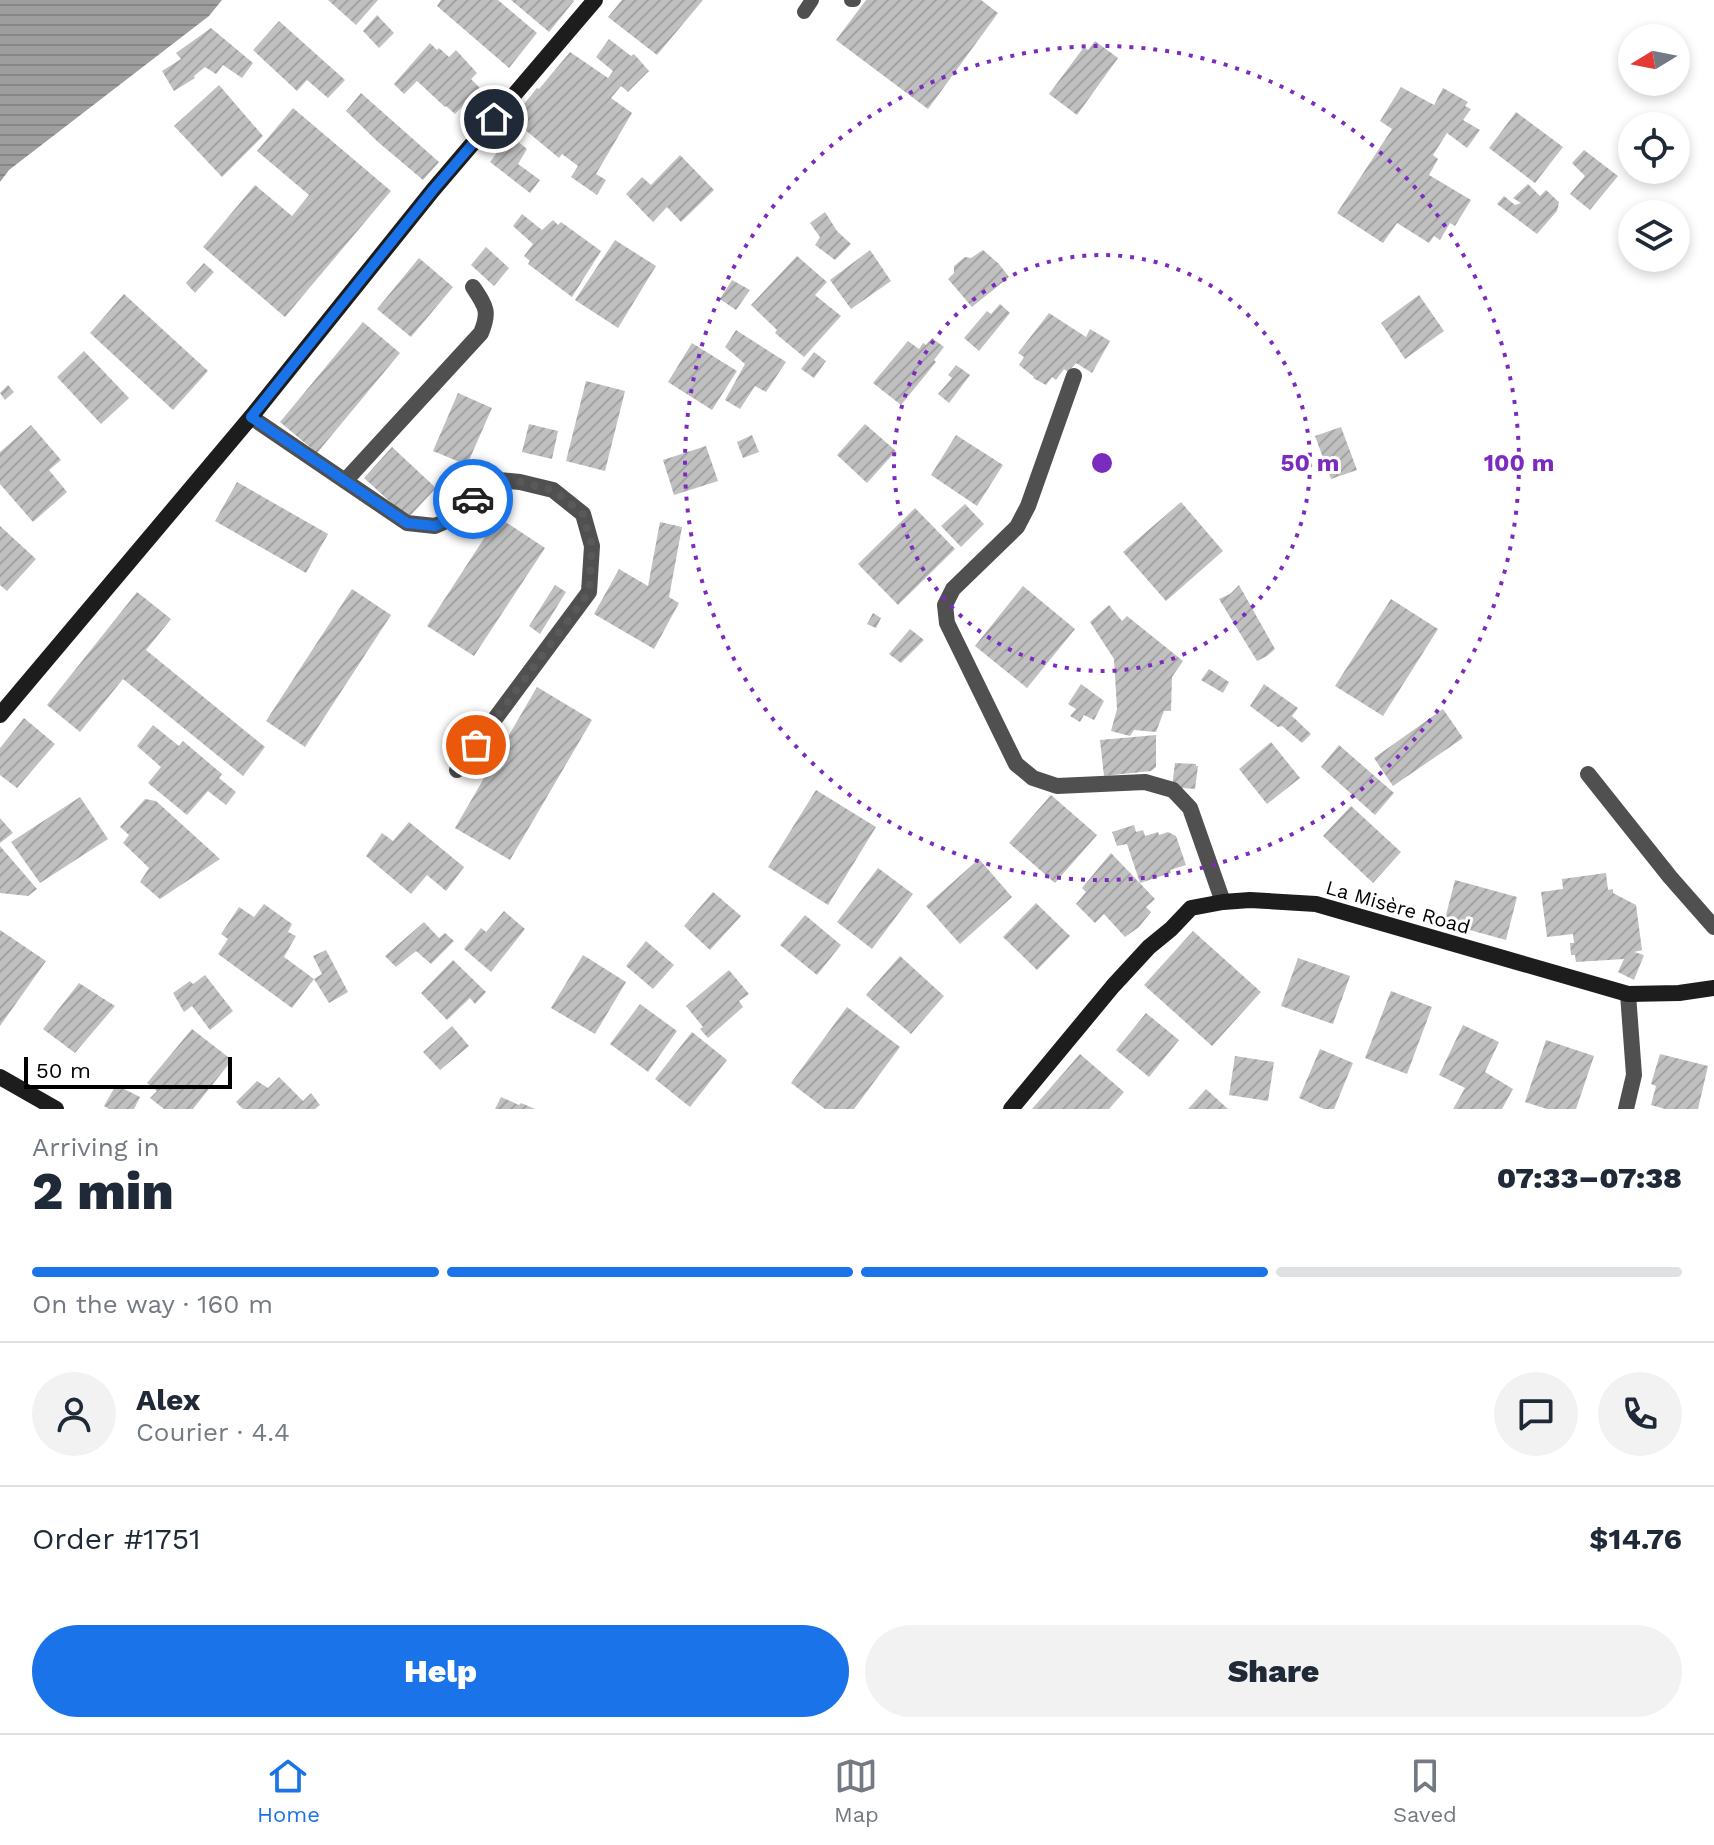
<!DOCTYPE html>
<meta charset="utf-8">
<style>
body{margin:0;font-family:"Work Sans",sans-serif;background:#f2f2f3;color:#1f2937;height:100vh;display:flex;flex-direction:column;font-size:30px;white-space:nowrap}
*{box-sizing:border-box;margin:0}
p{font-size:26px;color:#747a83}
.icon{flex:none;width:44px;height:44px;fill:none;stroke:currentColor;stroke-width:2;stroke-linecap:round;stroke-linejoin:round}
.map{position:relative;height:1109px;overflow:hidden}
.sheet{display:flex;flex-direction:column;background:#fff;flex:1}
.sheet>*{flex:none}
.needle{width:52px;rotate:260deg}
.buttons{position:absolute;left:1618px;top:24px;display:grid;gap:16px}
.buttons a{display:grid;place-items:center;width:72px;height:72px;border-radius:50%;background:#fff;box-shadow:0 4px 12px #0003;font-size:40px}
.scale{position:absolute;left:24px;bottom:20px;width:208px;box-sizing:border-box;padding-left:8px;border:4px solid #000;border-top:0;font-size:22px;line-height:28px;white-space:nowrap;color:#000;-webkit-text-stroke:6px #fff;paint-order:stroke}
.pin{position:absolute;display:grid;place-items:center;width:68px;height:68px;color:#fff;margin:-34px;border:4px solid #fff;border-radius:50%;box-shadow:0 2px 8px #0007}
.courier{position:absolute;display:grid;place-items:center;width:80px;height:80px;margin:-40px;border:6px solid #1a73e8;border-radius:50%;background:#fff;color:#222;box-shadow:0 2px 10px #0007}
.headline em{font-style:normal;font-weight:800}
.headline div{display:flex;flex-direction:column-reverse}
.headline{display:flex;align-items:center;justify-content:space-between;height:136px;padding:0 32px}
h1{font-size:52px;font-weight:800;line-height:60px}
.bar{display:grid;grid-template-columns:repeat(4,1fr);gap:12px 8px;align-content:center;height:96px;padding:0 32px}
.bar i{height:10px;border-radius:6px;background:#e0e1e3}
.bar .on{background:#1a73e8}
.bar p{grid-column:span 4}
.line{display:flex;align-items:center;gap:20px;padding:0 32px;border-top:2px solid #e0e1e3}
.line div{flex:1}
.round{display:grid;place-items:center;flex:none;width:84px;height:84px;border-radius:42px;background:#f2f2f3}
.action{display:flex;gap:16px;margin-top:auto;padding:16px 32px}
.action a{flex:1;height:92px;border-radius:48px;background:#1a73e8;color:#fff;font-size:32px;font-weight:800;line-height:92px;text-align:center}
.action a+a{background:#f2f2f3;color:#1f2937}
.tabs{display:flex;justify-content:space-around;align-items:center;height:112px;border-top:2px solid #e0e1e3;background:#fff;font-size:22px;color:#747a83}
.tabs a{display:grid;justify-items:center;gap:4px}
.tabs .on{color:#1a73e8}
.map>svg:first-child{display:block}
</style>
<div class="map">
<svg width="1714" height="1109" viewBox="0 0 1714 1109">
<defs>
<pattern id="water-rules" width="6" height="5" patternUnits="userSpaceOnUse" patternTransform="scale(2)"><rect width="6" height="5" fill="#9e9e9e"/><path d="M0 2.5h6" fill="none" stroke="#868686"/></pattern>
<pattern id="building-hatch" width="6" height="6" patternUnits="userSpaceOnUse" patternTransform="scale(2)"><rect width="6" height="6" fill="#c0c0c0"/><path d="M-1 1l2-2M0 6l6-6M5 7l2-2" fill="none" stroke="#a3a3a3"/></pattern>
</defs>
<rect width="100%" height="100%" fill="#fff"/>
<path fill="url(#water-rules)" d="M0,0H222L209,16L9,170L0,182Z"/>
<path fill="url(#building-hatch)" d="M328,0H378L356,25Z
M441,0H498L537,33L509,68L437,6Z
M511,0H573L574,1L549,32Z
M622,0H703L657,55L608,17Z
M866,0H981L998,13L928,109L836,40Z
M377,15L394,33L379,48L363,31Z
M279,21L345,80L328,98L307,80L297,91L253,50Z
M211,28L253,63L242,78L223,65L216,74L205,67L194,76L195,78L174,91L162,71L181,59L176,53Z
M609,39L631,56L634,54L649,71L628,92L621,86L611,98L632,113L596,174L606,180L597,195L571,177L578,166L562,154L559,158L512,119L537,88L539,89L570,52L608,78L613,71L596,57Z
M1095,41L1118,58L1077,115L1049,94L1084,47L1088,50Z
M430,43L437,50L439,48L449,57L456,50L477,73L471,79L480,88L455,114L446,106L445,107L417,81L404,94L394,84Z
M219,85L263,136L222,177L174,126Z
M1401,87L1434,105L1443,88L1468,102L1465,106L1471,109L1463,120L1480,130L1467,148L1447,133L1433,155L1438,159L1429,175L1471,200L1455,226L1450,223L1440,240L1434,236L1429,243L1397,223L1383,243L1337,213L1392,129L1380,121Z
M361,93L439,162L423,180L378,142L346,111Z
M293,108L391,191L285,317L203,247L255,185L292,216L309,195L257,151Z
M1516,112L1563,147L1535,183L1489,148Z
M510,135L527,149L518,164L540,180L530,193L490,162Z
M1584,150L1618,176L1590,210L1570,194L1585,176L1572,163Z
M680,155L714,190L681,222L667,207L653,222L626,194L642,177L651,185Z
M1528,184L1540,196L1546,190L1559,202L1557,211L1537,234L1497,204L1504,196L1515,205L1521,203L1513,198Z
M825,212L837,231L851,244L835,260L815,245L820,237L810,223Z
M522,214L542,230L553,220L558,225L561,222L601,251L572,297L528,264L530,261L524,256L533,244L513,226Z
M615,240L656,266L618,328L575,300Z
M486,247L509,268L494,286L471,265Z
M870,250L891,281L851,309L830,280Z
M983,250L999,264L1009,277L972,307L948,279L954,273V266L965,257L971,258Z
M797,256L827,282L815,295L841,316L804,357L775,333L777,330L751,305Z
M419,258L453,287L411,337L377,309Z
M204,263L214,272L195,293L186,283Z
M732,280L750,290L736,310L720,299Z
M124,294L208,371L173,410L90,333Z
M1419,295L1444,331L1405,359L1381,323Z
M1000,304L1010,313L979,351L964,338L987,311L991,314Z
M1049,313L1086,337L1090,329L1110,341L1092,373L1076,363L1068,372L1064,369L1056,380L1052,377L1046,385L1033,378L1034,377L1019,365L1024,357L1018,353Z
M363,322L400,353L317,453L280,422Z
M736,330L786,362L766,392L755,386L740,409L725,400L745,364L725,347Z
M932,338L944,347L934,360L936,362L901,405L873,383L908,341L919,349L923,343L926,345Z
M692,343L737,371L712,410L668,382Z
M84,351L129,398L101,424L57,377Z
M814,352L826,361L814,378L801,369Z
M956,365L970,375L949,403L938,394L952,378L948,375Z
M586,381L625,391L605,471L566,461Z
M8,385L14,392L5,400L0,393Z
M458,393L492,408L467,465L433,451Z
M529,424L558,431L552,459L522,452Z
M865,424L896,451L867,483L837,455Z
M31,425L61,460L49,470L67,492L33,522L0,484V452Z
M1341,427L1357,470L1331,479L1315,436Z
M752,435L759,452L743,458L737,442Z
M956,435L1003,465L977,506L931,475Z
M706,446L718,481L674,495L663,460Z
M392,447L436,488L408,518L364,478Z
M237,482L328,534L306,573L215,521Z
M1181,502L1223,551L1166,601L1123,552Z
M965,504L984,524L961,547L941,526Z
M915,508L955,549L898,605L858,564Z
M498,517L545,548L474,656L427,626Z
M660,522L682,527L669,597L679,603L654,649L594,614L619,569L648,586Z
M0,526L36,559L7,591L0,585Z
M555,585L566,592L540,634L529,626Z
M1239,585L1275,649L1267,656L1257,661L1219,599L1230,594Z
M1023,586L1075,629L1027,688L975,646Z
M352,589L391,615L305,747L266,721Z
M137,592L171,619L146,650L265,747L243,776L123,679L80,732L47,705Z
M1391,599L1438,629L1383,716L1335,686Z
M1109,605L1122,621L1127,616L1183,661L1172,677L1171,711H1164L1156,732L1134,730L1130,736L1111,731L1117,709L1114,659L1090,622Z
M873,613L881,618L876,628L867,624Z
M910,629L924,640L901,663L889,654Z
M1209,669L1229,682L1223,693L1201,680Z
M1081,684L1104,701L1094,720L1084,715L1080,722L1070,716L1076,709L1068,704Z
M1264,684L1298,708L1292,716L1311,734L1302,743L1282,726L1278,727L1250,706Z
M537,687L592,720L510,860L455,828Z
M1443,709L1463,738L1393,786L1374,758Z
M24,718L55,744L17,788L0,775V748Z
M153,725L179,746L183,741L222,774L219,778L236,792L226,805L208,791L187,815L148,783L161,767L137,746Z
M1156,735V767L1151,771L1104,776L1100,740Z
M1271,742L1300,778L1267,804L1239,769Z
M1339,745L1394,793L1375,815L1321,767Z
M1175,763L1196,764V766H1198L1195,789L1172,787Z
M816,790L876,827L828,905L768,867Z
M1051,795L1097,835L1055,883L1009,843Z
M80,797L108,839L40,883L11,842Z
M145,799L156,801L220,859L160,899L140,882L149,868L123,843L129,835L120,827Z
M1351,806L1401,852L1373,883L1323,836Z
M0,818L13,833L0,843Z
M409,822L464,867L446,891L427,875L411,894L366,856L382,833L393,841Z
M1134,825L1136,832L1143,830L1145,836L1158,832L1159,835L1168,832L1176,836L1186,865L1170,870L1171,873L1140,883L1127,844L1117,846L1112,832Z
M0,846L37,889L28,896L0,893Z
M1111,853L1155,899L1146,907L1151,912L1139,927L1125,937L1104,914L1095,923L1076,904L1086,892L1082,888Z
M979,859L1012,897L960,944L926,906Z
M878,868L913,894L872,949L837,922Z
M1606,873L1608,890L1613,889V893L1636,905L1642,950L1634,952L1644,955L1634,980L1618,972L1624,959L1576,962L1575,955H1571L1570,943H1574L1573,934L1547,937L1541,892L1563,889L1562,879Z
M1455,880L1517,897L1506,940L1444,923Z
M713,892L741,916L710,950L684,926Z
M1036,903L1070,936L1037,970L1003,937Z
M264,904L292,924L288,932L296,936L284,957L314,979L322,974L313,956L326,950L348,992L329,1003L314,979L292,1008L218,954L228,939L221,934L239,907L254,917Z
M504,911L525,929L491,972L464,949L481,928L486,932Z
M805,915L841,945L817,975L780,945Z
M424,922L439,938L445,933L454,941L431,964L416,951L396,967L385,956Z
M0,930L46,961L0,1026Z
M1193,931L1261,992L1212,1046L1144,985Z
M646,941L674,965L653,989L626,966Z
M583,955L626,982L595,1034L551,1008Z
M900,956L944,996L911,1034L866,995Z
M1298,958L1350,976L1333,1024L1281,1006Z
M453,960L486,992L475,1004L470,998L447,1020L421,993Z
M729,970L749,994L739,1001L743,1007L708,1038L700,1029L703,1027L686,1006Z
M205,975L233,1011L210,1030L192,1006L184,1012L173,993L190,981L193,984Z
M79,983L115,1006L75,1053L43,1029Z
M1391,991L1432,1007L1407,1074L1365,1058Z
M640,1004L677,1031L648,1072L610,1044Z
M847,1007L900,1047L854,1109H825L791,1083Z
M1146,1013L1179,1040L1149,1077L1116,1050Z
M1463,1025L1499,1042L1485,1072L1513,1089L1502,1109H1453L1465,1088L1439,1075Z
M452,1026L469,1046L440,1070L423,1052Z
M192,1029L232,1060L193,1109H164L150,1098L157,1091L147,1083Z
M692,1032L727,1060L690,1107L655,1079Z
M1546,1040L1594,1056L1576,1109H1547L1525,1102Z
M1320,1049L1353,1063L1334,1109H1324L1299,1098Z
M1080,1054L1124,1092L1109,1109H1032Z
M1660,1054L1708,1066L1698,1109H1665L1651,1105L1656,1086L1651,1084Z
M1235,1056L1274,1062L1268,1101L1229,1095Z
M279,1077L303,1101L311,1093L320,1105L315,1109H243L236,1102L257,1081L268,1088Z
M116,1085L140,1097L134,1109H109L104,1106Z
M1206,1089L1228,1109H1188Z
M501,1097L519,1105L521,1103L535,1109H495Z"/>
<g fill="none" stroke-linecap="round" stroke-linejoin="round">
<path stroke="#505050" stroke-width="14" d="M851,0H854
M804,12L812,0"/>
<path stroke="#505050" stroke-width="16" d="M1074,376L1028,506L1017,527L953,589L945,605L947,623L1016,764L1033,778L1057,786L1145,782L1173,790L1190,808L1223,902
M251,417L407,523L435,526L462,514L488,479L520,482L553,490L583,514L592,546L589,592L457,770
M345,481L481,333C490,311 486,307 473,287
M1588,774L1670,877L1714,927
M1626,1109L1634,1075L1628,994"/>
<path stroke="#1d1d1d" stroke-width="16" d="M0,715L251,417L433,190L595,0
M0,1077L56,1109
M1011,1109L1113,986L1149,947L1171,929L1191,908L1223,902L1250,900L1316,904L1628,994L1679,993L1714,988"/>
</g>
<g fill="none" stroke-linecap="round" stroke-linejoin="round">
<path stroke="#595959" stroke-width="8" stroke-dasharray="0 14.4" d="M473,499L488,479L520,482L553,490L583,514L592,546L589,592L476,745"/>
<path stroke="#1a73e8" stroke-width="10" d="M473,499L462,514L435,526L407,523L251,417L433,190L494,119"/>
</g>
<g fill="none" stroke="#7b2cbf" stroke-width="4" stroke-dasharray="4 8">
<circle cx="1102" cy="463" r="208"/>
<circle cx="1102" cy="463" r="417"/>
</g>
<g text-anchor="middle" dominant-baseline="central" stroke-width="6" stroke-linejoin="round" paint-order="stroke">
<g font-size="20" fill="#000" stroke="#fff">
<text transform="translate(1398 907) rotate(16)">La Misère Road</text>
</g>
</g>
<circle cx="1102" cy="463" r="12" fill="#7b2cbf" stroke="#fff" stroke-width="4"/>
<g font-size="24" text-anchor="middle" font-weight="bold" fill="#7b2cbf" stroke="#fff" stroke-width="6" stroke-linejoin="round" paint-order="stroke">
<text x="1310" y="471">50 m</text>
<text x="1519" y="471">100 m</text>
</g>
</svg>
<div class="buttons">
<a><svg class="needle" viewBox="-14 -14 28 28"><path d="M0-13l5 13h-10z" fill="#e53935"/><path d="M0 13l5-13h-10z" fill="#747a83"/></svg></a>
<a><svg class="icon" aria-label="locate" viewBox="0 0 24 24"><circle cx="12" cy="12" r="6"/><path d="M12 2v4M12 18v4M2 12h4M18 12h4"/></svg></a>
<a><svg class="icon" aria-label="layers" viewBox="0 0 24 24"><path d="M12 4l9 5-9 5-9-5zM3 14l9 5 9-5"/></svg></a>
</div>
<div class="scale">50 m</div>
<div class="pin" style="left:476px;top:745px;background:#ea580c"><svg class="icon" aria-label="bag" viewBox="0 0 24 24"><path d="M5 8h14l-1 12H6zM9 8a3 3 0 0 1 6 0"/></svg></div>
<div class="pin" style="left:494px;top:119px;background:#1f2937"><svg class="icon" aria-label="home" viewBox="0 0 24 24"><path d="M3 11l9-7 9 7M6 9v11h12V9"/></svg></div>
<div class="courier" style="left:473px;top:499px"><svg class="icon" aria-label="car" viewBox="0 0 24 24"><path d="M5 17H2v-5l4-1 3-4h7l3 4 3 1v5h-3M9 17h6M6 11h13"/><circle cx="7" cy="17" r="2"/><circle cx="17" cy="17" r="2"/></svg></div>
</div>
<section class="sheet">
<div class="headline"><div><h1>2 min</h1><p>Arriving in</p></div><em>07:33–07:38</em></div>
<div class="bar"><i class="on"></i><i class="on"></i><i class="on"></i><i></i><p>On the way · 160 m</p></div>
<div class="line" style="height:144px"><a class="round"><svg class="icon" aria-label="person" viewBox="0 0 24 24"><circle cx="12" cy="8" r="4"/><path d="M4 21q1-7 8-7t8 7"/></svg></a><div><b>Alex</b><p>Courier · 4.4</p></div><a class="round"><svg class="icon" aria-label="chat" viewBox="0 0 24 24"><path d="M4 5h16v11H9l-5 4z"/></svg></a><a class="round"><svg class="icon" aria-label="phone" viewBox="0 0 24 24"><path d="M5 4h4l2 5-3 2q2 4 5 5l2-3 5 2v4C11 20 4 13 5 4z"/></svg></a></div>
<div class="line" style="height:104px"><div>Order #1751</div><b>$14.76</b></div>
<div class="action"><a>Help</a><a>Share</a></div>
</section>
<nav class="tabs">
<a class="on"><svg class="icon" aria-label="home" viewBox="0 0 24 24"><path d="M3 11l9-7 9 7M6 9v11h12V9"/></svg>Home</a>
<a><svg class="icon" aria-label="map" viewBox="0 0 24 24"><path d="M3 6l6-2 6 2 6-2v14l-6 2-6-2-6 2zM9 4v14M15 6v14"/></svg>Map</a>
<a><svg class="icon" aria-label="saved" viewBox="0 0 24 24"><path d="M7 4h10v16l-5-4-5 4z"/></svg>Saved</a>
</nav>
